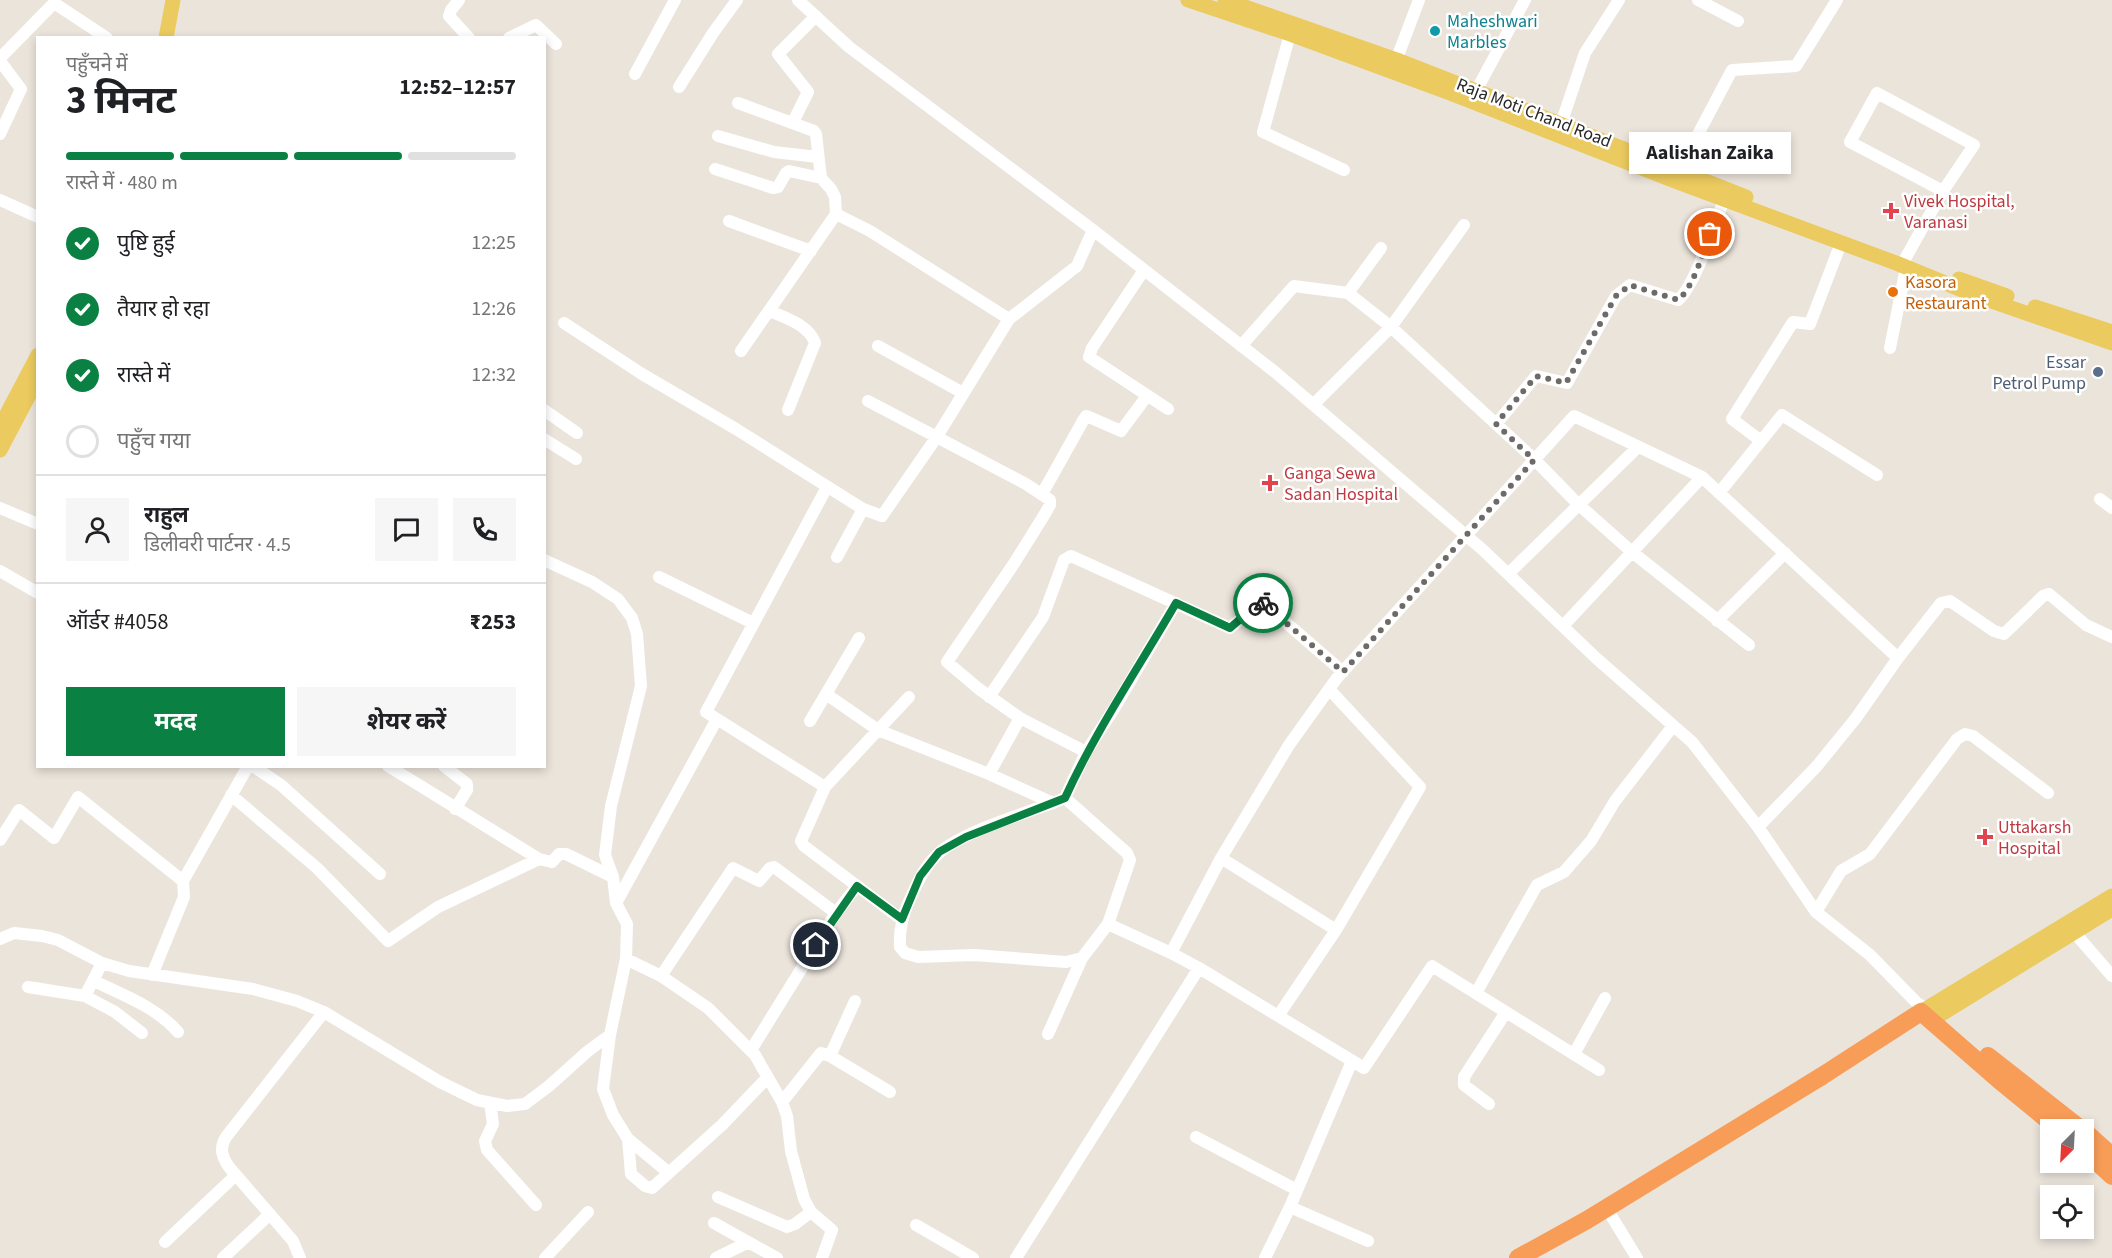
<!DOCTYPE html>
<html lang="hi">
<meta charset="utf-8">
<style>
body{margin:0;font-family:"Source Sans 3","Noto Sans Devanagari",sans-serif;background:#f6f6f6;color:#202124;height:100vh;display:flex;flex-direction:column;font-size:22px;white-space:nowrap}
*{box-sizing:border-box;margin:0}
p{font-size:20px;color:#757577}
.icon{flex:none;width:33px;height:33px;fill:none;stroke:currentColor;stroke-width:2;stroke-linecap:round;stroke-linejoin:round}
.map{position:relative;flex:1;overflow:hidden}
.panel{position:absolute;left:36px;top:36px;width:510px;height:732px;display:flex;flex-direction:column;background:#fff;border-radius:0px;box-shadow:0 3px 9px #0003}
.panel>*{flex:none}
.needle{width:39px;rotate:204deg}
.fabs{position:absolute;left:2040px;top:1119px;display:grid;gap:12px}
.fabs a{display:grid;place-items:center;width:54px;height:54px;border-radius:0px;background:#fff;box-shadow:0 3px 9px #0003;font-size:30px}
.pin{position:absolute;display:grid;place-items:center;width:51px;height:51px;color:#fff;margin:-26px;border:3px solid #fff;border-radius:50%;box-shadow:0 2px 6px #0007}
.courier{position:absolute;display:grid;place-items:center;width:60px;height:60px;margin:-30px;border:4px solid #0b8043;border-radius:50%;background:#fff;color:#222;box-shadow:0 2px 8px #0007}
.bubble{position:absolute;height:42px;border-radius:0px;background:#fff;box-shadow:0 3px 9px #0003;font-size:20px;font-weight:700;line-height:42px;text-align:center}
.summary em{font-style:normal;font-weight:700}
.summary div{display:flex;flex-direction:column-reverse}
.summary{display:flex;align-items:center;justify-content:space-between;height:102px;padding:0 30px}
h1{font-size:39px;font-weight:700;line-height:45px}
.bar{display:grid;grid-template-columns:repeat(4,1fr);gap:9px 6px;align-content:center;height:72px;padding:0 30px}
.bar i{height:8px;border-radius:4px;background:#e0e0e0}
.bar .selected{background:#0b8043}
.bar p{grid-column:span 4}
.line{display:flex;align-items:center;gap:15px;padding:0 30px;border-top:2px solid #e0e0e0}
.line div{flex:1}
.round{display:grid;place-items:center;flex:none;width:63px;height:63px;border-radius:0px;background:#f6f6f6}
ol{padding:0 30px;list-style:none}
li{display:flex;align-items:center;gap:18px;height:66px}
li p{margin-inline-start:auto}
li .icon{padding:6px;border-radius:50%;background:#0b8043;color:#fff;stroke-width:4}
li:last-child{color:#757577}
li i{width:33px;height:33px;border:3px solid #e0e0e0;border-radius:50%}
.action{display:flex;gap:12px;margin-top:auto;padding:12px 30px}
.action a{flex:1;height:69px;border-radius:0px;background:#0b8043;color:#fff;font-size:24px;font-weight:700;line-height:69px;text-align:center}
.action a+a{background:#f6f6f6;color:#202124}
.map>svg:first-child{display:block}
</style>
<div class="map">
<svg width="2112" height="1258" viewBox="0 0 2112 1258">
<rect width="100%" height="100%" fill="#ebe4db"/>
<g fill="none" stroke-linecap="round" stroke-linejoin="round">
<path stroke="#fff" stroke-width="12" d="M459,0L451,10L449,16L469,38
M798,0L849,47L1093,230L1275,372L1483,550L1596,658L1692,742L1758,827L1816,912L1870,955L1918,1004L1928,1008
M1698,0L1738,21
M1290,34L1263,132L1344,170
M509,38L536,25L556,44
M0,58L54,3L107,38
M0,61L21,89L0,134
M1394,66L1419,0
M635,74L675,0
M679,87L713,33L737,0
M1476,91L1525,0
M738,103L814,131L816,134L821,178L831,189L835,197L836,214L870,231L1009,319
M793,122L808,92L778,54L816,16
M1561,124L1585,53L1619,0
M718,136L774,152L818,157
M715,169L773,188L778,187L786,173L789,171L821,178
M1683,171L1695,140L1732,70L1796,66L1837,0
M0,200L38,217
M729,221L811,251
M1905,259L1943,191L1974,145L1877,93L1850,142L1943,191
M1144,270L1092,348L1089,357L1168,409
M1348,293L1381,248
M770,311C786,318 809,325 815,343L788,410
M564,323L642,374L736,429L863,509L882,516L936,438L1009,319L1077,266L1093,230
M878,346L963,393
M1241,346L1294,286L1348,293L1391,327L1535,460L1578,504L1632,552L1749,645
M1890,348L1906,268
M741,351L836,214
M868,401L1026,484L1050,500V505L1043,517L1013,565L947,662L979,689L1020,718L1086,752
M1313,405L1391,327L1464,225
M544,410L577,433
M1496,424L1536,376L1567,383L1616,296L1630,285L1678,300C1695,286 1715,223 1724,200
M544,439L576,459
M1761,441L1732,419L1793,322L1810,324L1841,243
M1719,493L1782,415L1877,475
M1042,494L1084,419L1086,416L1089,417L1121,431L1147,396
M2100,499L2112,508
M0,508L38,524
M837,557L863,509
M544,560L592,582L618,599L632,618L637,634L641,686L611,806L605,855L613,877L616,903L627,924L626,959L610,1035L603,1089L613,1115L628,1139L631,1174L645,1186L652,1188L722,1125L767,1078
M0,571L38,593
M1508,574L1638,447
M659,577L753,623
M1717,621L1785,553
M1563,626L1702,477
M826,694L878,730L909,697
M989,697L1043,617L1064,560L1071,556L1230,628L1261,601L1343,672
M717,719L706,712L827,487
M810,721L859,638
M253,766L281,785L380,874
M388,766L539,859L552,862L559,854H566L613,877
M444,766L467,784V790L455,809
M989,774L1020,718
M825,787L801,841L804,846L901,919
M231,795L317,868L388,941L438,907L539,859
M1065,798L1086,752L1115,707L1176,603
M1053,803C1024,813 958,834 938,854C925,866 918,881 911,897C903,914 899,928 900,947L905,953L918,957L974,955L1066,962L1082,958L1108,924
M1758,827L1817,766L1856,718L1898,658L1941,603L1950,601L1994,631L2004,634L2043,596L2049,594L2086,625L2112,637
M0,840L19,810L54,838L78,797L183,881L248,766
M1221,858L1336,930
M616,903L717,719L825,787L878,730L989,774L1053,803L1065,798L1127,853L1130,860L1108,924L1171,953L1199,968L1364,1068L1432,966L1599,1070
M1816,912L1841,871L1870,854L1957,739L1965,734L1973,736L2048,793
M2074,932L2112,976
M0,939L14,933L42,936L58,940L102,963L129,971L253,989L297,1001L324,1012L440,1082L477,1100L507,1106L525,1104L549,1086L588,1051L610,1035
M1171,953L1221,858L1289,745L1337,678L1574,416L1702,477L1898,658
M626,959L661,976L708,1008L755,1055L782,1102L787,1116L791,1151L804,1199L811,1212L832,1230L822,1258
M152,975L184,897L183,881
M661,976L733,868L759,881L770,868L774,867L836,913
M94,981C123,995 156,1007 178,1032
M28,987L85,996L102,963
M1476,993L1537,885L1564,872L1591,841L1615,801L1673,726
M85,996L115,1012L142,1033
M1278,1016L1336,930L1420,787L1329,689
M1048,1034L1082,958
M751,1050L836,913L857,886
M1574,1054L1605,998
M830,1056L855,1001
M782,1102L821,1053L830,1056L890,1092
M490,1103L493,1124L485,1141L487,1150L536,1205
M1489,1104L1464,1085V1077L1506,1012
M1196,1137L1297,1190
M628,1139L668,1172
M718,1197L787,1227L795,1224L811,1212
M1290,1207L1368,1241
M1612,1217L1637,1258
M714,1223L777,1258
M916,1225L973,1258
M165,1242L236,1175
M223,1258L270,1214
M300,1258L293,1241L229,1167C222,1157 219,1148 226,1137L324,1012
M545,1258L588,1212
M716,1258L747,1243
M1016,1258L1199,968
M1265,1258L1290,1207L1352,1061"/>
<path stroke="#ebca5f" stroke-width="15" d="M1188,0L1290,34L1450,93L1675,181L1896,263L1977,296L2112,343
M1225,0L1397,60L1746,197
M166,38L173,0
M1959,279L2007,296
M2035,307L2112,332
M0,427L38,355
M0,450L38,378
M1921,1012L2112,896
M1930,1021L2112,909"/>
<path stroke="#f89d58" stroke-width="18" d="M1988,1056L2082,1130
M2084,1131L2112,1156
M2084,1150L2112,1176
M1518,1258L1587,1220L1822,1076L1921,1012L1999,1080L2060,1130"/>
</g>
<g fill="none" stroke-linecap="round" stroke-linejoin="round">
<path stroke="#6d6a67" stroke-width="6" stroke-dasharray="0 10.8" d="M1263,603L1343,672L1534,460L1496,424L1536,376L1566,383L1616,296L1630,285L1678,300C1693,288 1703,253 1710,234"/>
<path stroke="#0b8043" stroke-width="8" d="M816,945L857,886L902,919L920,876L939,852L966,837L1065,798C1096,730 1139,667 1176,603L1230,628L1261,601L1263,603"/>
</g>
<circle fill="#0f9aa8" stroke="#fff" stroke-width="2" cx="1435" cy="31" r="6"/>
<g fill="#e0444e" stroke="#fff" stroke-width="2">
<path d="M1888 202h6v6h6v6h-6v6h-6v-6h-6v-6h6z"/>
<path d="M1267 474h6v6h6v6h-6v6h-6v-6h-6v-6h6z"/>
<path d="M1982 828h6v6h6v6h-6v6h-6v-6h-6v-6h6z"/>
</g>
<circle fill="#e8710a" stroke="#fff" stroke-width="2" cx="1893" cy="292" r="6"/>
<circle fill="#5c6f8a" stroke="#fff" stroke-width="2" cx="2098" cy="372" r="6"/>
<g text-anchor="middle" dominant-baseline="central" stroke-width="5" stroke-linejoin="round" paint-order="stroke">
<g font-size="18" fill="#0d838f" stroke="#fff" text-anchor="start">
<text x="1447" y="21">Maheshwari<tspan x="1447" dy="21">Marbles</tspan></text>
</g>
<g font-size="18" fill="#292929" stroke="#fff">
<text transform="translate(1534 113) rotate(21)">Raja Moti Chand Road</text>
</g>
<g font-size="18" fill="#be3a42" stroke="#fff" text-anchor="start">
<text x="1904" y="201">Vivek Hospital,<tspan x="1904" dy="21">Varanasi</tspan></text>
<text x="1284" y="473">Ganga Sewa<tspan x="1284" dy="21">Sadan Hospital</tspan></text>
<text x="1998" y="827">Uttakarsh<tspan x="1998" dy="21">Hospital</tspan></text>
</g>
<g font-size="18" fill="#c56008" stroke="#fff" text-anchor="start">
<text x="1905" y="282">Kasora<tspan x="1905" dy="21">Restaurant</tspan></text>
</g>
<g font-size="18" fill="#4e5e75" stroke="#fff" text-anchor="end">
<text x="2086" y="362">Essar<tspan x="2086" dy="21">Petrol Pump</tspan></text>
</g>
</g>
</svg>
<div class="fabs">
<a><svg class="needle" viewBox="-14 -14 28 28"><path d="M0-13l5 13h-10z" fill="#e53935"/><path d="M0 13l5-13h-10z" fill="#757577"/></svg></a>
<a><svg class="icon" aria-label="locate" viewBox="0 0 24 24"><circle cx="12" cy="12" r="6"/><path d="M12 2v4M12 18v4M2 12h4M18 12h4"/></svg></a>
</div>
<div class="pin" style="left:1710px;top:234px;background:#ea580c"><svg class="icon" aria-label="bag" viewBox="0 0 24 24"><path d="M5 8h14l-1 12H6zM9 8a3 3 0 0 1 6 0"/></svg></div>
<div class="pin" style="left:816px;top:945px;background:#1f2937"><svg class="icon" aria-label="home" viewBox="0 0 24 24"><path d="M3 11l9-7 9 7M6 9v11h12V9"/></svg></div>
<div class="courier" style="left:1263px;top:603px"><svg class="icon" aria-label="bike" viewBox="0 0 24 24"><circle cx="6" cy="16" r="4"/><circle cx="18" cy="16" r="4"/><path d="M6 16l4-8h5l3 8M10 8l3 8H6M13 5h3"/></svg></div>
<div class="bubble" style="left:1629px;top:132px;width:162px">Aalishan Zaika</div>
<section class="panel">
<div class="summary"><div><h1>3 मिनट</h1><p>पहुँचने में</p></div><em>12:52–12:57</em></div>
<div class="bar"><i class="selected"></i><i class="selected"></i><i class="selected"></i><i></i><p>रास्ते में · 480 m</p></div>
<ol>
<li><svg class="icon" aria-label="check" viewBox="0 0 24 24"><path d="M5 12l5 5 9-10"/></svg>पुष्टि हुई<p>12:25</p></li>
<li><svg class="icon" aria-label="check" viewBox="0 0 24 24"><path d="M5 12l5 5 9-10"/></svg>तैयार हो रहा<p>12:26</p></li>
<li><svg class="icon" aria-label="check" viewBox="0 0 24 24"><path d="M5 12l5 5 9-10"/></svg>रास्ते में<p>12:32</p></li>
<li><i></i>पहुँच गया</li>
</ol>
<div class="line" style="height:108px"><a class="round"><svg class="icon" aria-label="person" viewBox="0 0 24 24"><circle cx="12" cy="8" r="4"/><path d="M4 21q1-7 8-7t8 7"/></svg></a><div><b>राहुल</b><p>डिलीवरी पार्टनर · 4.5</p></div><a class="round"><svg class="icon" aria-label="chat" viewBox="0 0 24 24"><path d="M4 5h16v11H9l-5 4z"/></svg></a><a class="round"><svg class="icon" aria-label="phone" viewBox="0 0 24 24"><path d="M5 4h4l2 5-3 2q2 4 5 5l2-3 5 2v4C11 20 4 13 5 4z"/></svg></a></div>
<div class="line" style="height:78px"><div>ऑर्डर #4058</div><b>₹253</b></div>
<div class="action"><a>मदद</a><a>शेयर करें</a></div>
</section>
</div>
